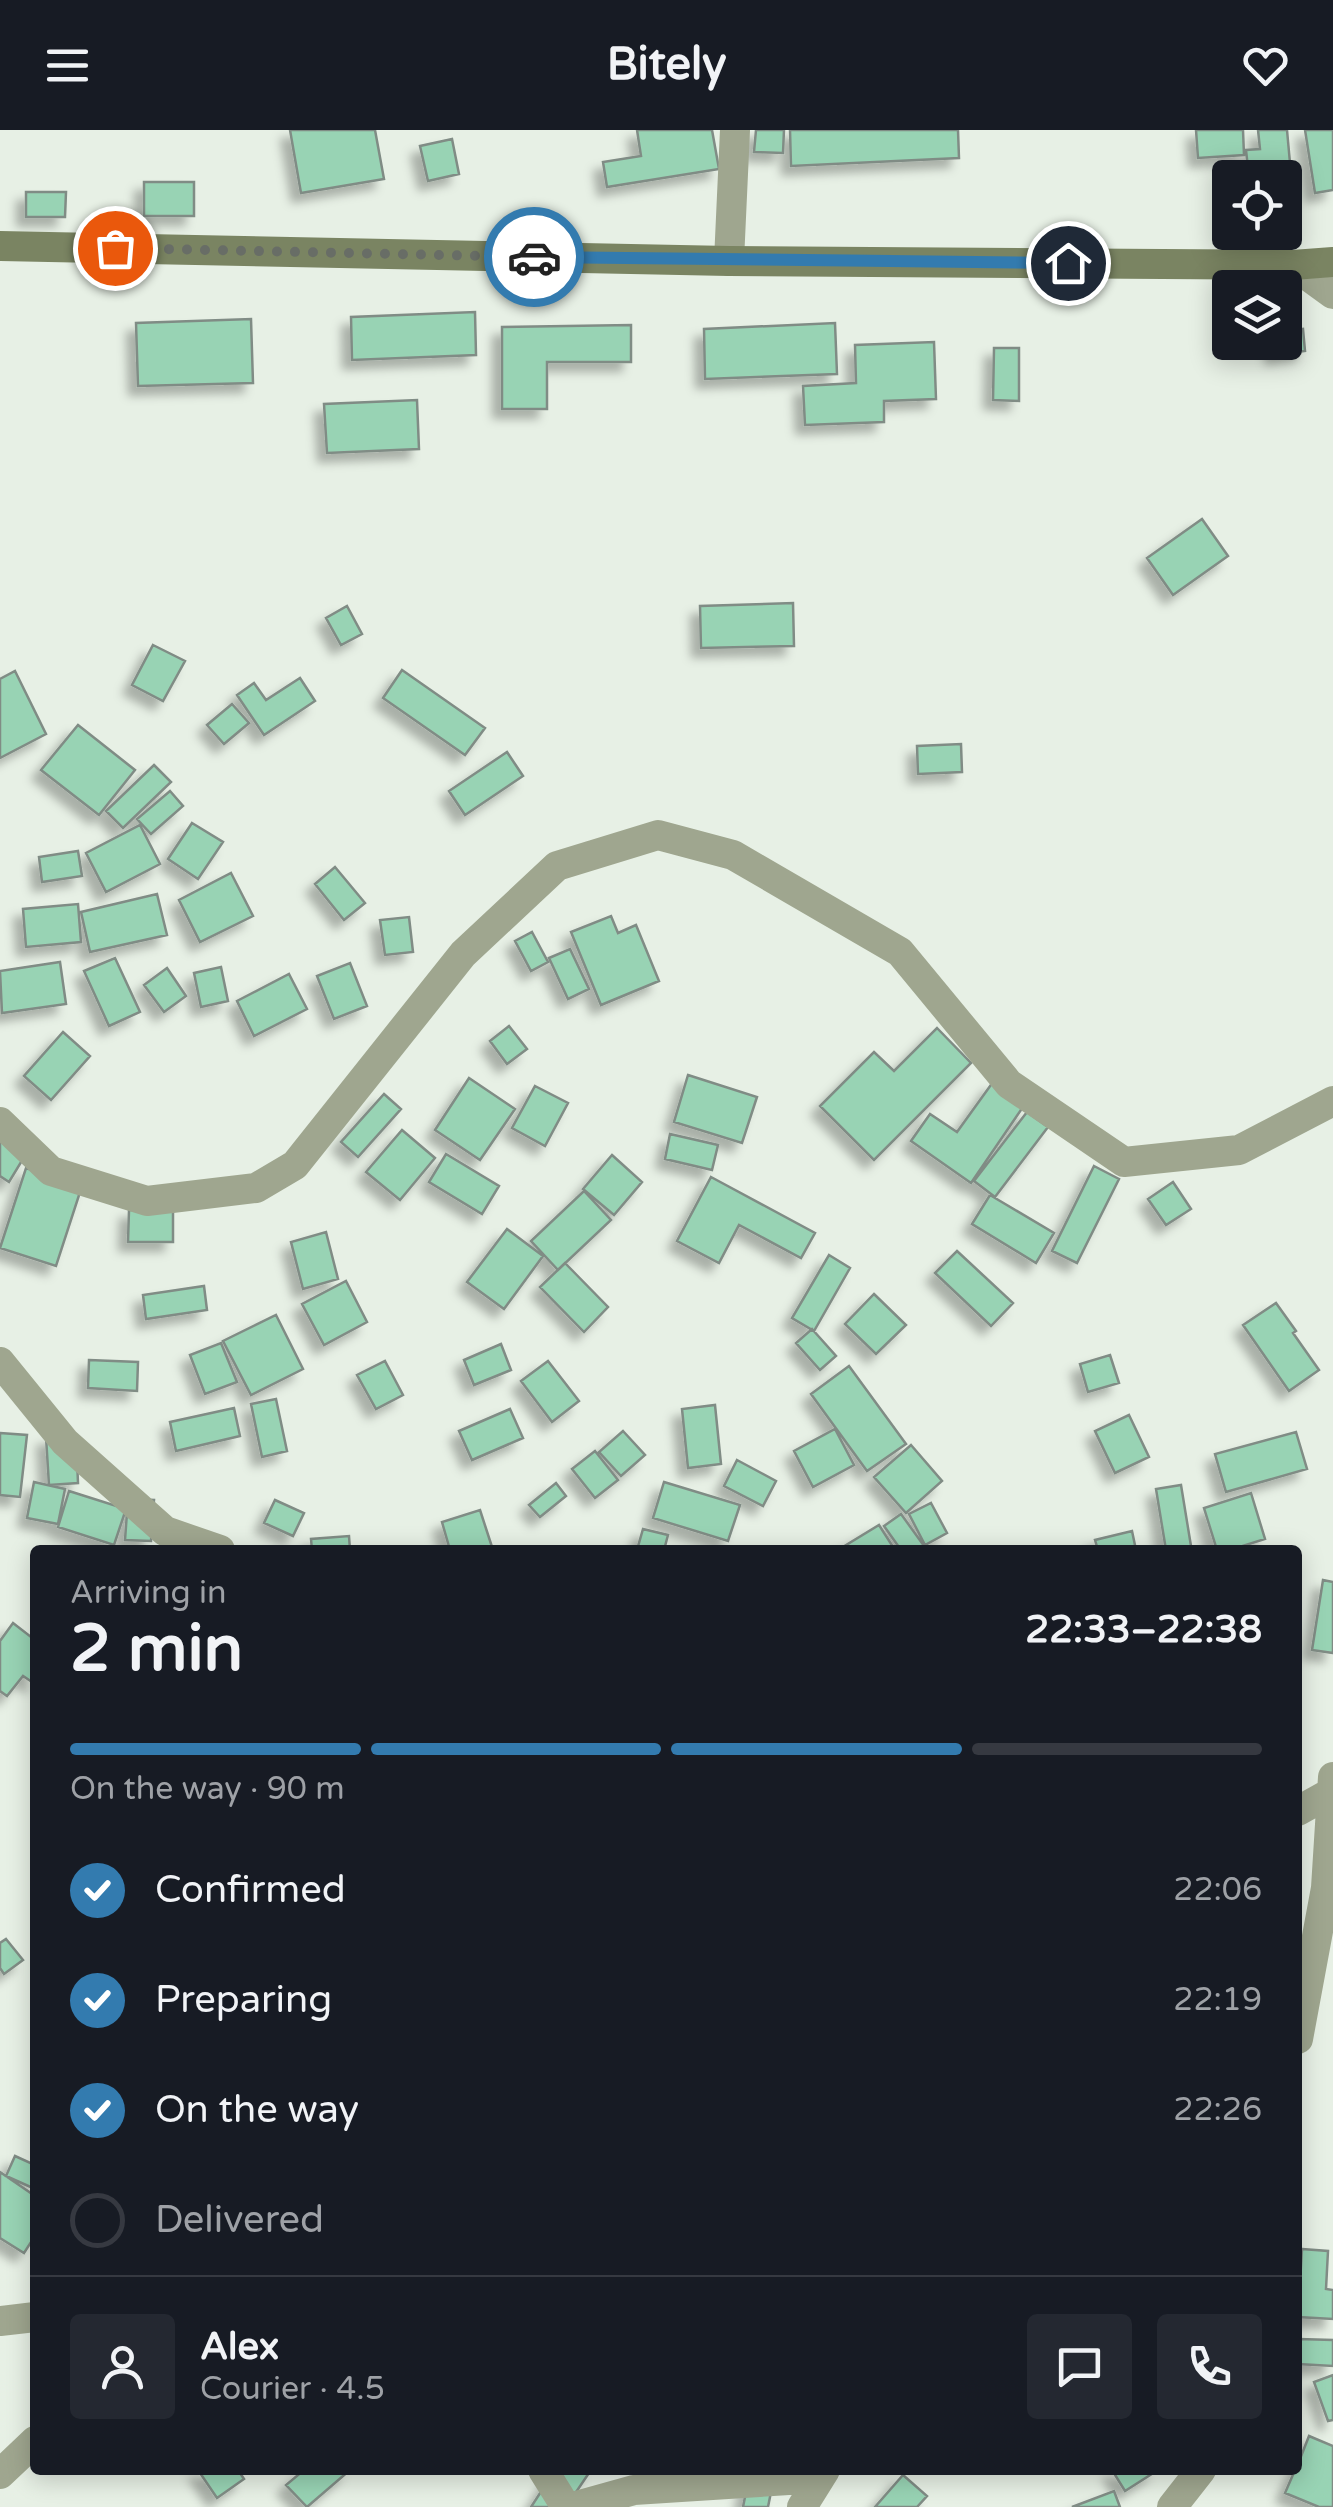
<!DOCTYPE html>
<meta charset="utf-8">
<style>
body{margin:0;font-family:"Varela Round",sans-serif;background:#242831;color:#f1f3f6;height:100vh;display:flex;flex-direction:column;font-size:38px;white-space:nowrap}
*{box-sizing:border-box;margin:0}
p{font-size:32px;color:#9ea1a6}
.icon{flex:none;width:55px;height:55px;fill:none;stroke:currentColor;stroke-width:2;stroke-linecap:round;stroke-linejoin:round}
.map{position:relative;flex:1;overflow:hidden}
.drawer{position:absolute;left:30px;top:1415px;width:1272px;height:930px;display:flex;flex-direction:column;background:#171b24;border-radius:10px;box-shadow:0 5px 25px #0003}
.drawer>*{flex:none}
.controls{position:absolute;left:1212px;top:30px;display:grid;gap:20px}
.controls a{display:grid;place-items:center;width:90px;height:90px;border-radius:10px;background:#171b24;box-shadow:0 5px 25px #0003;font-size:50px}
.pin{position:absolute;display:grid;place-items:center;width:85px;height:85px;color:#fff;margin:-42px;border:5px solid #fff;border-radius:50%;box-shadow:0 2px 10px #0007}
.courier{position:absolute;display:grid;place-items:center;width:100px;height:100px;margin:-50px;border:8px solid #337baf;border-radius:50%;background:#fff;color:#222;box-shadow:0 2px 12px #0007}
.summary em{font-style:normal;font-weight:700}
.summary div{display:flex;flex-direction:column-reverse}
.summary{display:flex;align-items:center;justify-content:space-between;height:170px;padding:0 40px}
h1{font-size:65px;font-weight:700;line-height:75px}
.bar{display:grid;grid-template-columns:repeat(4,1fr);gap:15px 10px;align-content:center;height:120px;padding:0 40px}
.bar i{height:12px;border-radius:8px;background:#363941}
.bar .active{background:#337baf}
.bar p{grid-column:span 4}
.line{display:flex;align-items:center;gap:25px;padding:0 40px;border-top:2px solid #363941}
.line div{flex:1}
.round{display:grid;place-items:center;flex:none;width:105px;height:105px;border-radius:10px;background:#242831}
ol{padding:0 40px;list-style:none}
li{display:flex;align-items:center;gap:30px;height:110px}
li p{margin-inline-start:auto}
li .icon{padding:10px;border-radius:50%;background:#337baf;color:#fff;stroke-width:4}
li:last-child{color:#9ea1a6}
li i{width:55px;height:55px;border:5px solid #363941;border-radius:50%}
header{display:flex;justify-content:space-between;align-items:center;height:130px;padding:0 40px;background:#171b24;font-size:45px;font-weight:700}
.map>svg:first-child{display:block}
</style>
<header><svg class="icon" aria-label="menu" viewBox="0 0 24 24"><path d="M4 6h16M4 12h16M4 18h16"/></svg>Bitely<svg class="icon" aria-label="heart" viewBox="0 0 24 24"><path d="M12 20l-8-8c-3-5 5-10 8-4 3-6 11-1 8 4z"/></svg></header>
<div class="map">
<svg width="1333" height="2377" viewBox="0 0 1333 2377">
<defs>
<filter id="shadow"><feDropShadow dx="-9" dy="9" stdDeviation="5" flood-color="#0004"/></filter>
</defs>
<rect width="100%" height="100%" fill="#e7f0e5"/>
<path fill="#98d3b4" stroke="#808c85" stroke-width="2.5" filter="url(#shadow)" d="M290,0H375L384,49L301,63Z
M637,0H712L719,39L607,57L603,32L641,26Z
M756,0H784L783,23L754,22Z
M790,0H958L959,28L791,36Z
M1196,0H1243L1244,25L1198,28Z
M1258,0H1287L1291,44L1249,48L1246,20L1260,19Z
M1305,0H1333V60L1315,63Z
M452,9L459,44L428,51L420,16Z
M144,52H194V86H144Z
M26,62H66L65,87H26Z
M475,182L476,225L352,230L351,187Z
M251,189L253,253L138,256L136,193Z
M835,193L837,244L705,249L704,199Z
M631,195V232H547V279H502V197Z
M1303,199L1305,221L1275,225L1273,212H1285V201Z
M934,212L936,269L884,271V292L805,295L803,256L856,253L855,215Z
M994,218H1019V271L993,270Z
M417,270L419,319L327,323L324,274Z
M1202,389L1228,426L1173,465L1147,428Z
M793,473L794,516L701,518L700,476Z
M347,476L362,504L341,515L326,488Z
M153,515L185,531L163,571L132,555Z
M402,540L485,598L465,625L383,568Z
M15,541L46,604L0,628V549Z
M300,548L315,571L264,605L237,565L254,553L266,570Z
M232,574L249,593L224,614L207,595Z
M78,595L135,640L99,685L41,640Z
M961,614L962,642L918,644L917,616Z
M507,622L523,646L465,685L449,661Z
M154,635L171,652L123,698L106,681Z
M170,661L183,676L151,704L137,689Z
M192,693L223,712L198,749L168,729Z
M140,695L160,734L106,762L86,723Z
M78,721L82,746L42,752L39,727Z
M335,737L365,773L344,790L315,754Z
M231,743L253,786L200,812L179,770Z
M157,764L167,805L90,822L81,782Z
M78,774L81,812L26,817L23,779Z
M611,786L618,803L636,795L659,851L601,875L571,802Z
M409,787L413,822L385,825L380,790Z
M532,802L548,832L531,841L515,811Z
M570,819L589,859L568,869L549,828Z
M115,828L140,882L109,896L84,841Z
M60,832L66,874L2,883L0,841Z
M350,833L367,876L334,889L317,846Z
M221,837L228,871L201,877L194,843Z
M167,838L186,866L164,882L144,855Z
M289,844L307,879L254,906L237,871Z
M509,896L527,919L507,934L490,911Z
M937,898L971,933L874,1030L820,976L874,922L894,941Z
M63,902L90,926L51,970L24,946Z
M688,945L757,967L742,1013L674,992Z
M469,948L515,979L480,1030L435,1000Z
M993,952L1025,974L971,1053L911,1011L930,984L957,1002Z
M535,956L568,973L545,1016L512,998Z
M384,964L401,979L358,1027L341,1012Z
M1027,982L1048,997L995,1067L974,1051Z
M402,1000L435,1028L400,1070L366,1042Z
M670,1004L718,1015L712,1040L665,1029Z
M0,1010L26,1024L9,1052L0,1046Z
M446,1024L499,1056L482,1084L429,1052Z
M612,1025L642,1052L614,1085L583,1059Z
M1094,1036L1119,1049L1077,1133L1052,1121Z
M26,1038L82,1056L56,1136L0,1118Z
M711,1047L815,1103L801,1128L739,1095L719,1133L677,1111Z
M1173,1052L1191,1079L1166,1095L1148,1069Z
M584,1061L611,1090L558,1140L531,1111Z
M990,1065L1054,1103L1036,1133L972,1094Z
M129,1080H173V1112H128Z
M507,1099L543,1126L504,1179L467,1152Z
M326,1102L338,1149L303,1159L291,1112Z
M957,1121L1013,1173L991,1196L935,1143Z
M829,1125L850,1138L814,1201L792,1188Z
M565,1133L608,1177L584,1202L540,1157Z
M346,1151L367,1192L324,1215L302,1174Z
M204,1156L207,1180L146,1189L143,1165Z
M874,1164L906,1195L876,1224L845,1194Z
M1276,1173L1296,1201L1293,1203L1319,1240L1289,1261L1243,1195Z
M276,1185L303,1239L251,1265L223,1211Z
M812,1199L836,1226L820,1240L796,1213Z
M221,1213L237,1252L205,1264L190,1225Z
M501,1214L511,1240L474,1255L464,1230Z
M1110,1225L1119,1253L1088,1262L1080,1234Z
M89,1230L138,1232L137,1261L88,1258Z
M385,1231L403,1265L376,1279L357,1245Z
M548,1231L579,1271L552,1292L521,1251Z
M849,1236L906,1314L867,1341L811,1264Z
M276,1269L287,1321L262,1327L251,1274Z
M715,1275L721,1334L688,1338L682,1279Z
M234,1278L240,1306L176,1321L170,1292Z
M510,1279L523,1308L472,1330L459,1301Z
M1129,1285L1149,1327L1115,1343L1095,1301Z
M835,1299L854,1335L813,1357L794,1321Z
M623,1301L645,1325L621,1346L599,1322Z
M1296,1302L1307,1339L1226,1362L1215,1324Z
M0,1303L27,1305L20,1367L0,1365Z
M76,1305L78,1353L49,1355L46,1307Z
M911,1315L942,1351L906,1383L874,1347Z
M595,1321L618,1350L595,1368L572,1339Z
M737,1330L776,1351L763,1376L724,1356Z
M34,1352L65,1359L58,1394L27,1388Z
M664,1352L740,1375L728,1411L653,1388Z
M556,1353L566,1366L540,1387L529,1375Z
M1181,1355L1191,1416L1166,1420L1156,1359Z
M69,1361L126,1379L114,1415L58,1397Z
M1251,1363L1265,1409L1230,1420H1217L1204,1378Z
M128,1369L154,1370L151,1411L125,1410Z
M275,1370L304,1383L293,1406L264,1393Z
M931,1373L947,1403L925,1415L909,1384Z
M480,1380L493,1420H450L442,1392Z
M901,1384L927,1420H901L884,1396Z
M879,1395L895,1420H838Z
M643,1399L668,1405L664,1420H637Z
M1132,1401L1136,1420H1098L1095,1410Z
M349,1406L350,1420H312L311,1409Z
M1323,1450L1333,1452V1523L1312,1520Z
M13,1493L35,1510V1554L23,1546L7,1566L0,1561V1511Z
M6,1809L23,1830L4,1844L0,1838V1813Z
M15,2026L35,2035V2059L6,2046Z
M0,2042L35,2066V2106L24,2123L0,2108Z
M1302,2119L1328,2121L1326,2159L1333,2160V2189L1298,2187Z
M1298,2209L1333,2210V2236L1298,2234Z
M1333,2245V2290L1328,2291L1314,2252Z
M1309,2306L1333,2316V2377H1319L1285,2363L1295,2340H1298V2334Z
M198,2340H238L244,2349L217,2368Z
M304,2340H350L307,2377L286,2355Z
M555,2340H591L566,2377H531Z
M1112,2340H1158L1125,2361Z
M903,2345L927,2366L917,2377H875Z
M748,2352L772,2357L768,2377H743Z
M1114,2361L1120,2377H1072Z"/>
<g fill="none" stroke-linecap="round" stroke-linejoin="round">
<path stroke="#9fa68f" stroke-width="30" d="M729,131L735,0
M1293,135L1333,164
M0,992L51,1041L147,1071L256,1058L295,1035L463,824L557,736L658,705L733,725L900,822L1009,954L1124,1032L1239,1020L1333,971
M0,1232L65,1312L165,1401L220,1420
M1298,1681L1332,1662
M1298,1909L1326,1758L1333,1647
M0,2191L35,2187
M543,2340L566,2377
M0,2344L35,2311
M573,2377L634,2360L820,2348
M802,2377L825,2340
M1172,2377L1201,2340"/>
<path stroke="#7a8462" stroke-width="30" d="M0,116L729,131L1293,135L1333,132"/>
</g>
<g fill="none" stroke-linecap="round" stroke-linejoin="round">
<path stroke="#686d66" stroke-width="10" stroke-dasharray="0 18" d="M115,118L534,127"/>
<path stroke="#337baf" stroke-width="12" d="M534,127L1068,133"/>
</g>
</svg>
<div class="controls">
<a><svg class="icon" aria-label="locate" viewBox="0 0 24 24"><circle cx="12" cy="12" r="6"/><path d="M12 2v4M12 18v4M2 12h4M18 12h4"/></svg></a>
<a><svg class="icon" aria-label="layers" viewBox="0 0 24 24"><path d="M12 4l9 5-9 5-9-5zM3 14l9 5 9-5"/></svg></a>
</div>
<div class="pin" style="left:115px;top:118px;background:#ea580c"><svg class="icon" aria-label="bag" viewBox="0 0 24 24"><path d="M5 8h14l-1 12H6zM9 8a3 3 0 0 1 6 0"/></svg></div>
<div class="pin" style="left:1068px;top:133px;background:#1f2937"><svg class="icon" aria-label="home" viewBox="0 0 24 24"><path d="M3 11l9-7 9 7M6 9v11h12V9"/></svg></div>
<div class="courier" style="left:534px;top:127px"><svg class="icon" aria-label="car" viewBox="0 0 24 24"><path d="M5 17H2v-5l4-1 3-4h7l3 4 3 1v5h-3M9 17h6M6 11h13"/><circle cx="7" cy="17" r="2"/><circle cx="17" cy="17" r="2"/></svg></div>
<section class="drawer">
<div class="summary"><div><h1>2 min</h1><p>Arriving in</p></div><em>22:33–22:38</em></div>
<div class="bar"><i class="active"></i><i class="active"></i><i class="active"></i><i></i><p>On the way · 90 m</p></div>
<ol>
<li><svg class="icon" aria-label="check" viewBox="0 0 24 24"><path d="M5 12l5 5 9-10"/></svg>Confirmed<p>22:06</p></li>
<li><svg class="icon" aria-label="check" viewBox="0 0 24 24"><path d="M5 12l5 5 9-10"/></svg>Preparing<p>22:19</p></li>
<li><svg class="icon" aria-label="check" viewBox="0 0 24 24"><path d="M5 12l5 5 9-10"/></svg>On the way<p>22:26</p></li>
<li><i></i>Delivered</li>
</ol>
<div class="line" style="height:180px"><a class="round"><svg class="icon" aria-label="person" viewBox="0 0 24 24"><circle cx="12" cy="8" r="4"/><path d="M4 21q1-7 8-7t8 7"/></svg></a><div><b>Alex</b><p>Courier · 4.5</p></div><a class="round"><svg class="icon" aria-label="chat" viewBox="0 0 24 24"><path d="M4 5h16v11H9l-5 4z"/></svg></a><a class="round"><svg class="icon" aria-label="phone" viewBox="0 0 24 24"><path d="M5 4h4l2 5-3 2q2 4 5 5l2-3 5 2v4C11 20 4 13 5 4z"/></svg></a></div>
</section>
</div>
